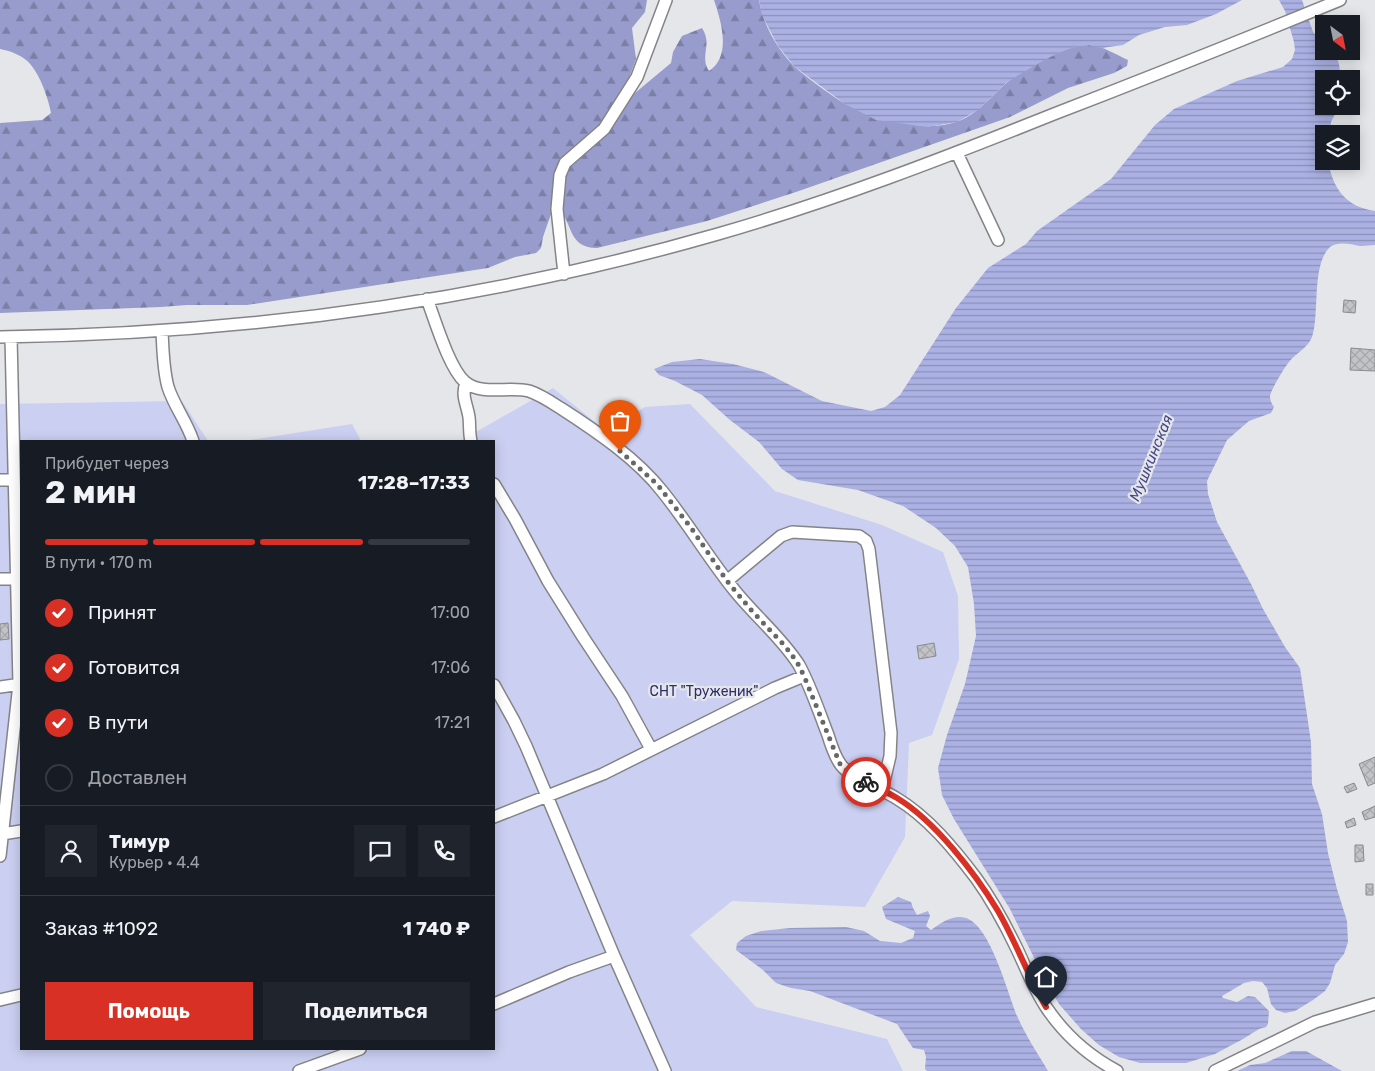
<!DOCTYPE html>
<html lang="ru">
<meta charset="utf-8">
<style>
body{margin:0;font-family:Rubik,sans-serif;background:#20242c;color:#f1f3f6;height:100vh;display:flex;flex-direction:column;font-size:19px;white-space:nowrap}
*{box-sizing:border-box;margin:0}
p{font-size:16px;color:#9ea1a6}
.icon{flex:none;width:28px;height:28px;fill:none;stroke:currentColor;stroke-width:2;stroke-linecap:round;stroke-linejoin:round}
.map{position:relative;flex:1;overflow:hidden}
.drawer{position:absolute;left:20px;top:440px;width:475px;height:610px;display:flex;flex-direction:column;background:#171b24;border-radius:0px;box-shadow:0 2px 12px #0003}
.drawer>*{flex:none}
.needle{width:32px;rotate:148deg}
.tools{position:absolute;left:1315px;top:15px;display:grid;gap:10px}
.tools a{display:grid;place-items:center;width:45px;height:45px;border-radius:0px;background:#171b24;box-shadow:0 2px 12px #0003;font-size:25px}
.pin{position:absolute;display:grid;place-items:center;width:42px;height:42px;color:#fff;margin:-51px -21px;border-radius:50% 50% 50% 0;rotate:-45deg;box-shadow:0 0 5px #0007}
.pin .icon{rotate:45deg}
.courier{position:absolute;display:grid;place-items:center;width:50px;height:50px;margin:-25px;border:4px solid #d93025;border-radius:50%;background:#fff;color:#222;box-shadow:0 1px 6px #0007}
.summary em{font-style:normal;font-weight:700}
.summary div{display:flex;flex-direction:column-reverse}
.summary{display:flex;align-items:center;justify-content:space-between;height:85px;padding:0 25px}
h1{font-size:32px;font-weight:700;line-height:38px}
.bar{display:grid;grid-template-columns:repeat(4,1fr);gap:8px 5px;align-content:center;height:60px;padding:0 25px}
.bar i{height:6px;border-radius:4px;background:#363941}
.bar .current{background:#d93025}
.bar p{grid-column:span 4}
.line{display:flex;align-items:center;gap:12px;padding:0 25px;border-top:1px solid #363941}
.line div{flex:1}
.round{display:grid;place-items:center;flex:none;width:52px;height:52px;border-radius:0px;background:#20242c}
ol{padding:0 25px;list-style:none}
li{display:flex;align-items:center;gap:15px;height:55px}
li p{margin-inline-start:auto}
li .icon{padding:5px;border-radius:50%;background:#d93025;color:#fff;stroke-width:4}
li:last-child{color:#9ea1a6}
li i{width:28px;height:28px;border:2px solid #363941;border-radius:50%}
.cta{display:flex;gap:10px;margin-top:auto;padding:10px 25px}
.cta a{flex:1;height:58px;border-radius:0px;background:#d93025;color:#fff;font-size:20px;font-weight:700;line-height:58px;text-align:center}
.cta a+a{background:#20242c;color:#f1f3f6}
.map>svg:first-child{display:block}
</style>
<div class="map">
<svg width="1375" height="1071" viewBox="0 0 1375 1071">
<defs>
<pattern id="forest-firs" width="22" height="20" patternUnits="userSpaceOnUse" patternTransform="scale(1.25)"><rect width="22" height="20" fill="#979ccd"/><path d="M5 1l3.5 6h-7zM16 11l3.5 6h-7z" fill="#7b7fa6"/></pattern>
<pattern id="water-rules" width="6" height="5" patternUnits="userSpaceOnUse" patternTransform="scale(1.25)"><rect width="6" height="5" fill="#abb1e3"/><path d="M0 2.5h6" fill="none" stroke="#8b90b8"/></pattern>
<pattern id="building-cross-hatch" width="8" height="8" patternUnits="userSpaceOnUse" patternTransform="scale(1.25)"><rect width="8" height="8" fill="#c2c3c7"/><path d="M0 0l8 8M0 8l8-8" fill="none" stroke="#a6a7ab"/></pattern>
</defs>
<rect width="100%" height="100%" fill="#e5e6ea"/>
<path fill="url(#forest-firs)" d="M0,0H647L645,12L632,28L636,59L625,89L629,98L671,63L673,52L682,36L702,28C713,45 699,56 709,71C732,56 721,21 714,0H759C763,24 777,49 794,66C802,74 837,100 846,104C855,108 866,111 875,114C903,123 928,131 956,122C975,116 990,98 1004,85C1020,70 1066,44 1089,45C1103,46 1115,54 1128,60L1127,66L1114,73L1068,88L1010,117L796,192L707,221L597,248C566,248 574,220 557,209L551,214L543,237L541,248L536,253L515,257L488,268L247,305H187L161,307L0,313V123L42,120L51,113C48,98 41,77 31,65C24,56 11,51 0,49Z"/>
<path fill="#cbcff1" d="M553,388L606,431L645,407L690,404L775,491L882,525L943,552L958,596L959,659L932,735L909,743L905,837L865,907L732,901L690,935L756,1007L887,1039L903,1071H0V404L182,401L208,441H21V1049H494V441H460Z
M352,424L361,441H244Z"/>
<path fill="url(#water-rules)" d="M759,0H1242L1216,14L1187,25L1165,27L1139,35L1123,45L1102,48L1088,45L1075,47L1062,51L1039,63L1007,82L978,110L957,122L928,127L876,120L845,104L795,67L778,46L762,15Z
M1279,0H1302L1313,32L1324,44V51H1332C1340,60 1340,68 1340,79H1324V106H1339L1331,122L1330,134H1324V161H1328C1333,189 1346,207 1375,211V245C1370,245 1365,246 1360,246C1351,244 1338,241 1330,247C1311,265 1320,314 1312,337C1308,348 1296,353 1289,362C1284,368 1271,390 1270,396C1270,400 1271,403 1274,407L1271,413L1249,421L1227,440L1207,481L1208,494L1217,522L1251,584L1263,609L1285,647L1300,668L1311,742L1312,784L1322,814L1328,853L1337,889L1347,921L1348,942L1344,954L1335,965L1330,983L1325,991L1313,1000L1295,1011L1285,1013L1276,1010L1271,1004L1267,988L1262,982L1253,981L1244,983L1222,996L1223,998L1237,1002L1248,996L1255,997L1269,1011L1268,1024L1266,1027L1259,1029L1243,1039L1215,1054L1186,1063H1140L1119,1057L1099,1045L1081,1029L1059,1004L1045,980L1010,909L954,819L942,795L938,768L947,735L965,684L976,636L974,604L968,567L955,546L936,528L903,506L858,490L798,480L782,469L759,442L730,420L702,395L675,381L659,375L654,369L672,362L700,359L733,364L764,372L822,401L871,411L885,407L900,395L956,308L988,268L1026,244L1037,231L1111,179L1155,125L1174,109L1237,81L1283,67L1292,59L1295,50L1294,42L1285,11Z
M898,897L911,902L913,908L917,915L928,911L930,916L926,926L931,930C941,923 953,914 966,918C991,926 1008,995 1018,1018C1026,1036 1038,1054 1048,1071H927L925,1069L926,1057L924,1050L913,1048L897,1024L810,991L791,988L776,983L763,970L736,950L737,943L746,936L761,931L790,928L846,927L864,931L880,941L901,943L913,938L915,931L886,919L882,907Z
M1292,1051H1306L1342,1071H1237L1250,1065L1265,1063Z"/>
<path fill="url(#building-cross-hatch)" stroke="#8a8a8e" d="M1344,300L1356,301L1355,313L1343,312Z
M1351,348L1375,350V371L1350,370Z
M8,623L9,639L0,640V624Z
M934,643L936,656L919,659L917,646Z
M1375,757V783L1368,786L1359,764Z
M1354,783L1357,789L1347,793L1344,787Z
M1375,806V817L1365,820L1362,812Z
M1354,818L1356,825L1347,828L1345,822Z
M1355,845H1363L1364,861L1355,862Z
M1366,884H1373V895H1366Z"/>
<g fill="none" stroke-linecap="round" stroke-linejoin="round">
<defs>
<path id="minor" d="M957,153L998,240
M564,274L557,209L560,175L565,163L604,129L637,77L666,0
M427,299C435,320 449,368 465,382C482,396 509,386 529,391C541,395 551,402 562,409C596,431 637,459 662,491C688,523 709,559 735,591C756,617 782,638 799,665C811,687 819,712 828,735C831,745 835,757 841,765C854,781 879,787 896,798C928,817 954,849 976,878C992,900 1005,924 1017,949C1026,968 1034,989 1046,1007C1064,1034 1089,1056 1117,1071
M162,331C163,349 163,369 168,387C174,406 187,422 193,441
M0,337C242,334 485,301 718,234C833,201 944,158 1054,114C1150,77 1245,39 1340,0
M466,383C461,396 467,404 469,417C470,425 469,433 471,441
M0,480H13
M494,484L515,519L548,581L583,637L622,696L651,749
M0,579H16
M727,581L781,536L792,532L859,536L866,541L869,549L891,733L890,756L882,790
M494,685L514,721L526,746L614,956L665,1071
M0,687L21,684
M494,817L603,774L775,688L804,676
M2,834L21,831
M0,856L19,684L11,337
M0,1000L21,995
M494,1004L569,972L614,956
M299,1071L360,1049
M1215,1071L1315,1022L1375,1004"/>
</defs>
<use href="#minor" stroke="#848488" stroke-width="14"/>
<use href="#minor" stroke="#fff" stroke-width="11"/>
</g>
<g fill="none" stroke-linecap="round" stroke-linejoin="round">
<path stroke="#666769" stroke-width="5" stroke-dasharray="0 9" d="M620,451L657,484L692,529L727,581L752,611L785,646L797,662L804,676L840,764L850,774L866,782"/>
<path stroke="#d93025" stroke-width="6" d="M866,782C876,787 887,792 897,798C935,821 975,873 998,911C1016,942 1028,976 1046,1007"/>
</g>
<g text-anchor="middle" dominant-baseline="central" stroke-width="4.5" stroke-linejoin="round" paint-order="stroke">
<g font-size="14" fill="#2d2d69" stroke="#e5e6ea">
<text x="704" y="691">СНТ "Труженик"</text>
</g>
<g font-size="15" font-style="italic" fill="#464887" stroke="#e5e6ea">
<text transform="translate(1151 458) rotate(-68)">Мушкинская</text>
</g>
</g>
</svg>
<div class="tools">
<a><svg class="needle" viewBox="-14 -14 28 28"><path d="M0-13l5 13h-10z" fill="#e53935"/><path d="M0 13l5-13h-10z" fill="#9ea1a6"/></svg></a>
<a><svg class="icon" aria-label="locate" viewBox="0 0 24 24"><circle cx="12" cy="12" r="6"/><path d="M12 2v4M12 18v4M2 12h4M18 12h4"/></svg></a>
<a><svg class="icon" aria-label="layers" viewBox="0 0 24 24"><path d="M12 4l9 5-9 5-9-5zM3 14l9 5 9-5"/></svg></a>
</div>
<div class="pin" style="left:620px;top:451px;background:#ea580c"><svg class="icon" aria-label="bag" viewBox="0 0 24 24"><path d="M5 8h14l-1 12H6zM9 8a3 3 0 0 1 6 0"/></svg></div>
<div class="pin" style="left:1046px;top:1007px;background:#1f2937"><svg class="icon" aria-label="home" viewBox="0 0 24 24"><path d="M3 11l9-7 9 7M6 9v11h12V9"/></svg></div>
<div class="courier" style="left:866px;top:782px"><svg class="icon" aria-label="bike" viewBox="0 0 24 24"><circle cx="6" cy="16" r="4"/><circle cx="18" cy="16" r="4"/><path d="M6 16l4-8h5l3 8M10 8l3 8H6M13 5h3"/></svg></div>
<section class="drawer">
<div class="summary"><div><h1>2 мин</h1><p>Прибудет через</p></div><em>17:28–17:33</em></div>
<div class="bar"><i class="current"></i><i class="current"></i><i class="current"></i><i></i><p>В пути · 170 m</p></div>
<ol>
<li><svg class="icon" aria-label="check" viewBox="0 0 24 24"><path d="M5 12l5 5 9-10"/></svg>Принят<p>17:00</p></li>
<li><svg class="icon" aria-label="check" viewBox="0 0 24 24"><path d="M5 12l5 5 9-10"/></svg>Готовится<p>17:06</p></li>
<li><svg class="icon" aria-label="check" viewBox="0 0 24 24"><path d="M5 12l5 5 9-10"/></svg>В пути<p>17:21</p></li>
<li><i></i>Доставлен</li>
</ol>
<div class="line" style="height:90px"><a class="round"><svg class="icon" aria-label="person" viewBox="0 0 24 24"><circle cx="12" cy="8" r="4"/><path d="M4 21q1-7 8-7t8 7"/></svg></a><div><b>Тимур</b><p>Курьер · 4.4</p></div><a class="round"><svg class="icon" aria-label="chat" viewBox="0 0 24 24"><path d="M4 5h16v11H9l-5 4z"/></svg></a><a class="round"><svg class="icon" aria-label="phone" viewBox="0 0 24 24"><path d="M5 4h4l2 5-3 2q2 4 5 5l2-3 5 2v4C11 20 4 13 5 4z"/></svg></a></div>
<div class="line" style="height:65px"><div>Заказ #1092</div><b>1 740 ₽</b></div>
<div class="cta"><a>Помощь</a><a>Поделиться</a></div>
</section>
</div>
